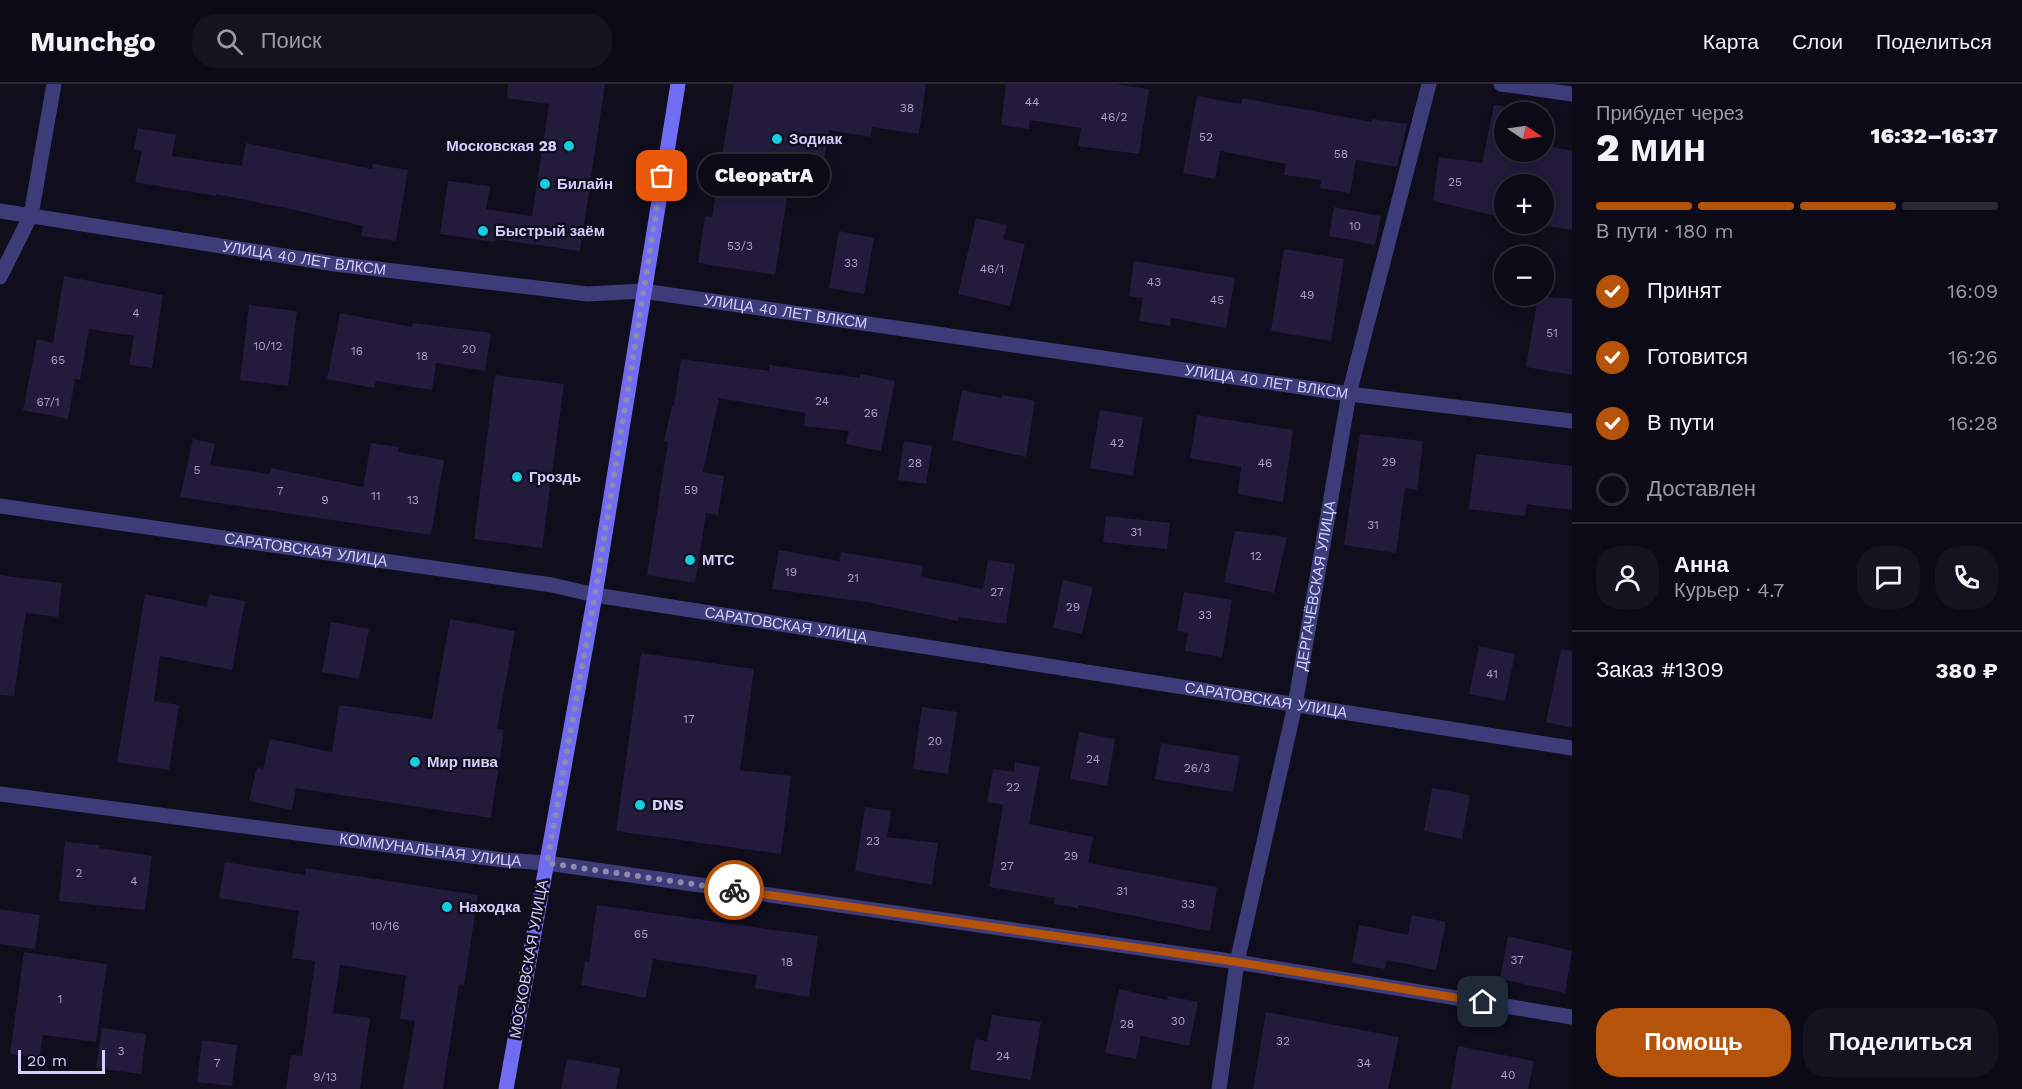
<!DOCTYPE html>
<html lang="ru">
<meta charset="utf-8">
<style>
body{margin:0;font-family:"Work Sans",sans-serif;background:#15131f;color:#f1f3f6;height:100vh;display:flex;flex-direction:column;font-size:22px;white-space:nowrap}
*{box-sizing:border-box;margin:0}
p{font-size:20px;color:#9a9aa1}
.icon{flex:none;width:33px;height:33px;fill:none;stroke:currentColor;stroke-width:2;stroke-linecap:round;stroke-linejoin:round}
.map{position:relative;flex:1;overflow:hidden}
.sheet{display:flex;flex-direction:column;background:#0c0a16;width:450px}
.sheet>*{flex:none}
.needle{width:39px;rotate:103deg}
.fabs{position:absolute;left:1494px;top:18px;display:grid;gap:12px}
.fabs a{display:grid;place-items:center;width:60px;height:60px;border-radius:50%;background:#0c0a16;box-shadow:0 3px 15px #0003,0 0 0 2px #2c2b35;font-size:30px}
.scale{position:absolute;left:18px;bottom:15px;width:87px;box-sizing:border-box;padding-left:6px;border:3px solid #d3cefb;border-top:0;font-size:16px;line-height:21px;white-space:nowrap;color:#d3cefb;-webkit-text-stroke:4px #100d1d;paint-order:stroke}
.pin{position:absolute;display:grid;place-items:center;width:51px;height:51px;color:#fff;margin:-26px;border-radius:12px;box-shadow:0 3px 9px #0006}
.courier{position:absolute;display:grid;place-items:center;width:60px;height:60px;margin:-30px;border:4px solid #b45309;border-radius:50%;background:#fff;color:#222;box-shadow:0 2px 8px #0007}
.bubble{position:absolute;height:42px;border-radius:21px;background:#0c0a16;box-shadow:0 3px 15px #0003,0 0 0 2px #2c2b35;font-size:20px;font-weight:800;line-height:42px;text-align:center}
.summary em{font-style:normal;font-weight:800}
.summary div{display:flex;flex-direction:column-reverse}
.summary{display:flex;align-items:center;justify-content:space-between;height:102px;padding:0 24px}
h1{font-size:39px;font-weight:800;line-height:45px}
.bar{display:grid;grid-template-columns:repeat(4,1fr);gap:9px 6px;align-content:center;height:72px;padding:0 24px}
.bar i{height:8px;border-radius:4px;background:#2c2b35}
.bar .on{background:#b45309}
.bar p{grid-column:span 4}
.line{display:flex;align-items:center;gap:15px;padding:0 24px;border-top:2px solid #2c2b35}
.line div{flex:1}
.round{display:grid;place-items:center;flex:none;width:63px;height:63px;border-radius:24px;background:#15131f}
ol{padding:0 24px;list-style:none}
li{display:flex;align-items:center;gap:18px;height:66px}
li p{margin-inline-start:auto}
li .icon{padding:6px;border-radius:50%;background:#b45309;color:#fff;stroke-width:4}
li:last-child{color:#9a9aa1}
li i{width:33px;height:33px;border:3px solid #2c2b35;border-radius:50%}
.action{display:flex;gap:12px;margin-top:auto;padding:12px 24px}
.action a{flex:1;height:69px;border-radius:24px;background:#b45309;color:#fff;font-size:24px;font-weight:800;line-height:69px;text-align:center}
.action a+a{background:#15131f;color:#f1f3f6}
header{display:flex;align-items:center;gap:36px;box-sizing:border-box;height:84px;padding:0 30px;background:#0c0a16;border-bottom:2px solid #2c2b35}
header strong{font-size:28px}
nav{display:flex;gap:33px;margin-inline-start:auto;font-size:21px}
.search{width:420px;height:54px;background:#15131f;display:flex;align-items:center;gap:15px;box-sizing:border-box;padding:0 21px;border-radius:24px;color:#9a9aa1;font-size:22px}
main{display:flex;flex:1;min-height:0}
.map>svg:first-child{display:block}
</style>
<header>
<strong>Munchgo</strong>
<div class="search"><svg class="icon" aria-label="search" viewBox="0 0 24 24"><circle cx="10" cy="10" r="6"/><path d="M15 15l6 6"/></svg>Поиск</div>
<nav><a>Карта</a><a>Слои</a><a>Поделиться</a></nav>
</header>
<main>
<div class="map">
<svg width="1572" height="1005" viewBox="0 0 1572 1005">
<rect width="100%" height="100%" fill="#100d1d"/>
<path fill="#221b3c" d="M508,0H605L580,167L496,155L495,158L440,150L448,97L490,102L486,125L532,132L549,20L507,14Z
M734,0H926L919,50L872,43L871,53L829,46L821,96L795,92L792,115L787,114L775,191L698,179L705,132L712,133Z
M1006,0H1115L1149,5L1139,70L1078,62L1081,44L1030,36L1029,45L1001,41Z
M1197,12L1241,20L1242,14L1372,38V35L1407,40L1397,83L1356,76L1350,109L1320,104L1321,96L1284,91L1286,80L1220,67L1215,95L1183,89Z
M1494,21L1504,22V68H1547L1548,62L1572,67V146L1536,140H1544V100H1504V134L1433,117L1439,73L1482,79Z
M138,44L176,51L172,72L242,82L246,59L372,85L373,80L408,86L396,157L361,152L363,142L300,127L216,110V112L135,98L142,67L134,65Z
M1334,123L1381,132L1375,161L1329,152Z
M976,134L1007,141L1003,155L1025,160L1010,222L958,210Z
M839,147L874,154L864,210L829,204Z
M1284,165L1344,175L1331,257L1271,247Z
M1134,177L1235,194L1226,244L1171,234L1170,242L1139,237L1143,214L1129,212Z
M64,192L163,211L152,284L129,281L134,252L89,245L80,296L75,295L68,335L23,326L37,255L53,259Z
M1538,212L1572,215V291L1526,283Z
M249,221L297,227L288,302L240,296Z
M340,229L412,243L413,239L491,249L485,287L436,279L432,306L376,297L374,304L327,295Z
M681,275L769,287V281L860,294V290L895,297L881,367L846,360L849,347L804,342L805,329L719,314L703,388L724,392L718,431L706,429L695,499L647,491L668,358L664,357L672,322H674Z
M495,291L564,300L542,464L474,455Z
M962,306L1001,314L1002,311L1035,317L1026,373L952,356Z
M1100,326L1143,333L1133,392L1090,384Z
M1197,331L1293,346L1283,418L1238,410L1241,383L1190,374Z
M1360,350L1423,357L1417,406L1405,404L1396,469L1344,461Z
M193,355L215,360L210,381L270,390L271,384L363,403L371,359L399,363L398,368L444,376L431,451L180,413Z
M904,357L932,362L926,400L898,396Z
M1476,370L1572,382V426L1527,420L1525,432L1469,425Z
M1106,432L1170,439L1167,465L1103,458Z
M1235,447L1287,453L1274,509L1224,498Z
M779,466L839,477L841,468L923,482L921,493L983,505L988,476L1015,480L1006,540L959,533L958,537L866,518L772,505Z
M0,491L62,499L58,533L26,529L14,612L0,611Z
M1063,496L1093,503L1082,550L1053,544Z
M1184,508L1232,516L1222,573L1185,567L1188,549L1177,547Z
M145,510L207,523L209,511L245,517L232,586L160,572L154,617L179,621L169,686L117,678Z
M450,535L515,547L497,645L504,646L491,734L296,704L292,726L249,717L257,683L263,685L270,655L332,668L339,621L432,635Z
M331,538L369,545L359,595L322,588Z
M1479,562L1515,570L1505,617L1469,610Z
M1561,565L1572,567V644L1546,638Z
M641,569L754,585L740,686L791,692L781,770L616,747Z
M922,623L957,628L948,690L913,685Z
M1079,648L1115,655L1107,702L1070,695Z
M1161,659L1240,672L1233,708L1155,695Z
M1015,678L1040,683L1029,740L1093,753L1088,779L1217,803L1210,847L1079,821L1078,824L1054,820L1055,814L989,803L1003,721L987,718L993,685L1014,688Z
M1432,704L1470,711L1462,755L1424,747Z
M865,723L891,727L887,753L938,759L932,801L855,787Z
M65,758L100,761L99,764L152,772L145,826L59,817Z
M225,778L305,791L306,784L478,811L464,901L459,900L443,1005H403L415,937L400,935L406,892L340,881L333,929L370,934L360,1005H286L291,971L302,972L315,877L292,874L299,827L219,814Z
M597,821L818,852L809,913L755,904L757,891L653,875L646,914L581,901L585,877L589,878Z
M0,825L40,831L35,865L0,860Z
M1412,831L1446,838L1436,886L1387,876L1385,885L1352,879L1359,841L1408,851Z
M1508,852L1572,867L1565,909L1500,895Z
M24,868L107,880L96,958L43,951L39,974L10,970Z
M1119,905L1167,916L1168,912L1198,918L1189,962L1141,952L1136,975L1105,969Z
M1266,928L1399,953L1388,1005H1253Z
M992,931L1041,938L1031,996L970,986L975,955L987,957Z
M102,944L146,950L141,990L96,984Z
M202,956L237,961L232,1002L197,998Z
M1458,962L1534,977L1528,1005H1451Z
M567,975L620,984L616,1005H561Z"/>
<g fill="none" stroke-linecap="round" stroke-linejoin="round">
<g stroke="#3e3c78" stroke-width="15">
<path d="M1501,0L1572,10"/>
<path id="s1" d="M643,207L1349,310L1572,337"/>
<path id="s2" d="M0,422L552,501L595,511L1572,664"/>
<path id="s3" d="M0,710L503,776L547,779L1237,878L1572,933"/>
<path id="s4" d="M1219,1005L1237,878L1295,621L1349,310L1429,0"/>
</g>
<g stroke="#3e3c78" stroke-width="15">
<path id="s5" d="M0,127L335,180L588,210L643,207"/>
<path d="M0,193L31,131L54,0"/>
</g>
<path stroke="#706df2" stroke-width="15" d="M506,1005L595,511L678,0"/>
</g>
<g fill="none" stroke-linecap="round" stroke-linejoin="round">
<path stroke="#8f8aad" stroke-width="6" stroke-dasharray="0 10.8" d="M662,92L595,511L547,779L734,806"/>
<path stroke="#b45309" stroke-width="8" d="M734,806L1237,878L1483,918"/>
</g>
<g fill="#14cde1" stroke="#100d1d" stroke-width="2">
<circle cx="777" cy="55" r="6"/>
<circle cx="569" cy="62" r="6"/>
<circle cx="545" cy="100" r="6"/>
<circle cx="483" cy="147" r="6"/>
<circle cx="517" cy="393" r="6"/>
<circle cx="690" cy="476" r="6"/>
<circle cx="415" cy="678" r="6"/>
<circle cx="640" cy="721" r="6"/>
<circle cx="447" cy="823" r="6"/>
</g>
<g text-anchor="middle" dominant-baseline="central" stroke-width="5" stroke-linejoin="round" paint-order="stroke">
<g font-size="12" fill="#a7a1cb">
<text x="1032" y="18">44</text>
<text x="907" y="24">38</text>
<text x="1114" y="33">46/2</text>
<text x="1206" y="53">52</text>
<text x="1341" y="70">58</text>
<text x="1455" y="98">25</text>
<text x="1355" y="142">10</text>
<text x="740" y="162">53/3</text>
<text x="851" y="179">33</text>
<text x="992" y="185">46/1</text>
<text x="1154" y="198">43</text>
<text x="1307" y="211">49</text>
<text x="1217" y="216">45</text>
<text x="136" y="229">4</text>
<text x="1552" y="249">51</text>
<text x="268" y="262">10/12</text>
<text x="469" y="265">20</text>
<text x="357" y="267">16</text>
<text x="422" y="272">18</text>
<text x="58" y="276">65</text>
<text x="822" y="317">24</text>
<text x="48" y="318">67/1</text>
<text x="871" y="329">26</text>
<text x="1117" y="359">42</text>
<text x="1389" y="378">29</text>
<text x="915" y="379">28</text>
<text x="1265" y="379">46</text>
<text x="197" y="386">5</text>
<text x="691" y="406">59</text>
<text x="280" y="407">7</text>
<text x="376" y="412">11</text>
<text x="325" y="416">9</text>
<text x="413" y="416">13</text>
<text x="1373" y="441">31</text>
<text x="1136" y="448">31</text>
<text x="1256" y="472">12</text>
<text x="791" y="488">19</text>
<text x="853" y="494">21</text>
<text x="997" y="508">27</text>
<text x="1073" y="523">29</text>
<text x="1205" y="531">33</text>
<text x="1492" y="590">41</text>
<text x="689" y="635">17</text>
<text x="935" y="657">20</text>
<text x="1093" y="675">24</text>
<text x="1197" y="684">26/3</text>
<text x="1013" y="703">22</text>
<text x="873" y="757">23</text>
<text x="1071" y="772">29</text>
<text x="1007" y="782">27</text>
<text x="79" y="789">2</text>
<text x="134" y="797">4</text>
<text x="1122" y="807">31</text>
<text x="1188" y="820">33</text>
<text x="385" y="842">10/16</text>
<text x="641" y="850">65</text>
<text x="1517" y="876">37</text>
<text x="787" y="878">18</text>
<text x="60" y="915">1</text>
<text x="1178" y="937">30</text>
<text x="1127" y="940">28</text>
<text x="1283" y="957">32</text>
<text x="121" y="967">3</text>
<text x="1003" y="972">24</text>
<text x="217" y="979">7</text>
<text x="1364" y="979">34</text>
<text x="1508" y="991">40</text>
<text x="325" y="993">9/13</text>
</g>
<g font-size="15" font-weight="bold" fill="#d3cefb" stroke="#100d1d" text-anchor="start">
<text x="789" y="55">Зодиак</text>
<text x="557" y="62" text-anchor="end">Московская 28</text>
<text x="557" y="100">Билайн</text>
<text x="495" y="147">Быстрый заём</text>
<text x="529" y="393">Гроздь</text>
<text x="702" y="476">МТС</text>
<text x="427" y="678">Мир пива</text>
<text x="652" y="721">DNS</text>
<text x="459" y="823">Находка</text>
</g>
<g font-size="15" fill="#d3cefb" stroke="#100d1d">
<text stroke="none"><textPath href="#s5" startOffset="308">УЛИЦА 40 ЛЕТ ВЛКСМ</textPath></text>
<text stroke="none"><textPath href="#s1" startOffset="144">УЛИЦА 40 ЛЕТ ВЛКСМ</textPath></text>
<text stroke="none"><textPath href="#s1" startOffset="630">УЛИЦА 40 ЛЕТ ВЛКСМ</textPath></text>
<text stroke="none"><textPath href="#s2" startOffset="309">САРАТОВСКАЯ УЛИЦА</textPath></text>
<text stroke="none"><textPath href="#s4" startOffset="513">ДЕРГАЧЁВСКАЯ УЛИЦА</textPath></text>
<text stroke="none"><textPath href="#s2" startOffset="795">САРАТОВСКАЯ УЛИЦА</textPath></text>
<text stroke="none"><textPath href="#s2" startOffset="1281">САРАТОВСКАЯ УЛИЦА</textPath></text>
<text stroke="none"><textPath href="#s3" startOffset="434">КОММУНАЛЬНАЯ УЛИЦА</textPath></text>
<text transform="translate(529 875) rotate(-80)">МОСКОВСКАЯ УЛИЦА</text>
</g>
</g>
</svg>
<div class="fabs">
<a><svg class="needle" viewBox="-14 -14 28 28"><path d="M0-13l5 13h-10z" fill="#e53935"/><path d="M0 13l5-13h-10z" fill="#9a9aa1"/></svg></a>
<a>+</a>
<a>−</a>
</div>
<div class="scale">20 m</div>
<div class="pin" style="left:662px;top:92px;background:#ea580c"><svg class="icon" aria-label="bag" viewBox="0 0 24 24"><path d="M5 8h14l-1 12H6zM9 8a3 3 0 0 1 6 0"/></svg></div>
<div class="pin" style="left:1483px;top:918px;background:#1f2937"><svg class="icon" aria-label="home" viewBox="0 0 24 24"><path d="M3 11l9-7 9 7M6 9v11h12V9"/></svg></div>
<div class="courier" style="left:734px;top:806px"><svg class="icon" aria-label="bike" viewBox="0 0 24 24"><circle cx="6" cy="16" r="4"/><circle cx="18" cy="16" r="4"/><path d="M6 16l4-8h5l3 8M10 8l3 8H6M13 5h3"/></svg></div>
<div class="bubble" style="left:698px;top:70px;width:132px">CleopatrA</div>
</div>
<section class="sheet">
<div class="summary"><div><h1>2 мин</h1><p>Прибудет через</p></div><em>16:32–16:37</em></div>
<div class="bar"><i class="on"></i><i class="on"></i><i class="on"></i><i></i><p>В пути · 180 m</p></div>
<ol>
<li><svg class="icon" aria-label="check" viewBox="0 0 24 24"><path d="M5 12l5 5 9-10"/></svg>Принят<p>16:09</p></li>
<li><svg class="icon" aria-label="check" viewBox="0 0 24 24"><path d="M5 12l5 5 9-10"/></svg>Готовится<p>16:26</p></li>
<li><svg class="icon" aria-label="check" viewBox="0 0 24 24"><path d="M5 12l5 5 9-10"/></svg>В пути<p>16:28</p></li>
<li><i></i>Доставлен</li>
</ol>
<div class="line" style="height:108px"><a class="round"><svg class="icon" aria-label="person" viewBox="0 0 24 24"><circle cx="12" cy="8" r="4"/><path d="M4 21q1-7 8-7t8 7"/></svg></a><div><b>Анна</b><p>Курьер · 4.7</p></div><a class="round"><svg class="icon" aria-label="chat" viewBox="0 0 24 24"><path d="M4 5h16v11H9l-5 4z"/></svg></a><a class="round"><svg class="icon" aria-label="phone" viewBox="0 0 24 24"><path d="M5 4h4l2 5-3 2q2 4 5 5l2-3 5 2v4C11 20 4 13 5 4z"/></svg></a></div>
<div class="line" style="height:78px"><div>Заказ #1309</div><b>380 ₽</b></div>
<div class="action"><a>Помощь</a><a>Поделиться</a></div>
</section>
</main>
